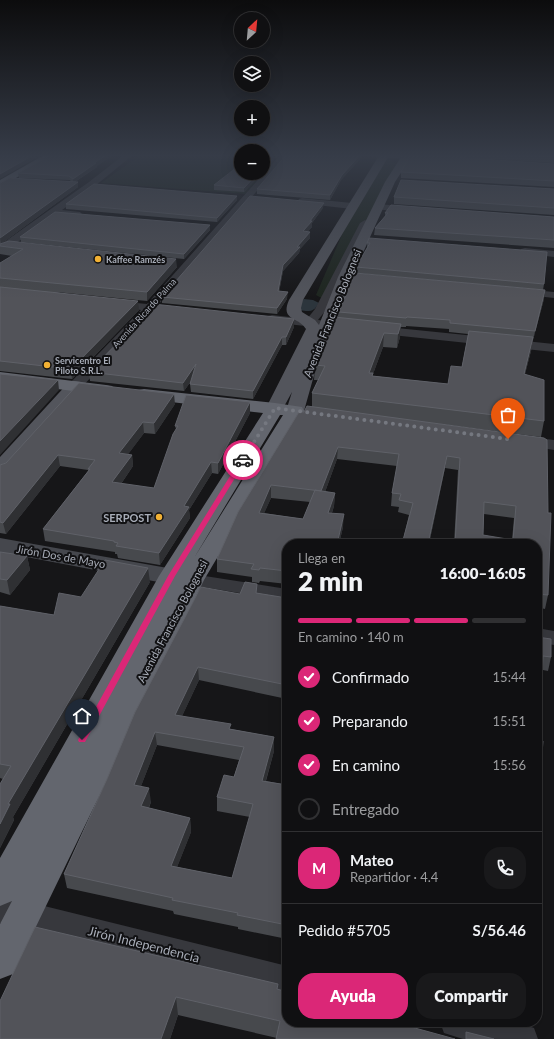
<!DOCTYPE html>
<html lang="es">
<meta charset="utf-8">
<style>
body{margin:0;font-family:Lato,sans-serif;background:#19191b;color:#f1f3f6;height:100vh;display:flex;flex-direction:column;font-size:15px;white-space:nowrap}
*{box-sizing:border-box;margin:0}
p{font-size:13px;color:#9c9d9f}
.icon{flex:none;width:22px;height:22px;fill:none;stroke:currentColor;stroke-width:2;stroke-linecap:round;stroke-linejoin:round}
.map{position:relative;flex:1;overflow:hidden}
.details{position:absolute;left:282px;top:539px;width:260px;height:488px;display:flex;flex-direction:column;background:#101012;border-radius:16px;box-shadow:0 4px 16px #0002,0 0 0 1px #303032}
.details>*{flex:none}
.needle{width:26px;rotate:26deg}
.tools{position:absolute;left:234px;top:12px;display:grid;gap:8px}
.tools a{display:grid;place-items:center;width:36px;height:36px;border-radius:50%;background:#101012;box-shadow:0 4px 16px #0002,0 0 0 1px #303032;font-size:20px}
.pin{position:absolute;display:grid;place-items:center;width:34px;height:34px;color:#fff;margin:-41px -17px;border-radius:50% 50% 50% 0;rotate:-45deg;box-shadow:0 0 4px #0007}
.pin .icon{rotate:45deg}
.courier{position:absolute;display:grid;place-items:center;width:40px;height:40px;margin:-20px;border:3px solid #db2777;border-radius:50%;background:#fff;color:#222;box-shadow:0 1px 5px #0007}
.headline em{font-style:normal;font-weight:800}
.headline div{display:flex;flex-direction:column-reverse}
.headline{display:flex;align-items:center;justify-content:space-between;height:68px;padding:0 16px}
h1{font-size:26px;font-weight:800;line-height:30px}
.bar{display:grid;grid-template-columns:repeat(4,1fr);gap:6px 4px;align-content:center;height:48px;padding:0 16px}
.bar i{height:5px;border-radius:3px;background:#303032}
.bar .current{background:#db2777}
.bar p{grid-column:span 4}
.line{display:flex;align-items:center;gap:10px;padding:0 16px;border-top:1px solid #303032}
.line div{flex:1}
.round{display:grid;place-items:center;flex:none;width:42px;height:42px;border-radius:16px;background:#19191b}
ol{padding:0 16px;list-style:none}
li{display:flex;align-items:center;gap:12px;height:44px}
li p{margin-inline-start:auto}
li .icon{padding:4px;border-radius:50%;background:#db2777;color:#fff;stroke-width:4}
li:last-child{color:#9c9d9f}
li i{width:22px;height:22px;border:2px solid #303032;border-radius:50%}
.action{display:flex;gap:8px;margin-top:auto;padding:8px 16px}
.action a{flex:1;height:46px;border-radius:16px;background:#db2777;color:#fff;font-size:16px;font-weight:800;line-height:46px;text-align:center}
.action a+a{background:#19191b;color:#f1f3f6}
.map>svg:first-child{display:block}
</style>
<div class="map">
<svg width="554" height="1039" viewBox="0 0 554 1039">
<rect width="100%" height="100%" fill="#161618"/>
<path fill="#1e261f" d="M142,154H241V173H263L245,194L101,183Z
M389,158L397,165L323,299L316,295L365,181L379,161Z"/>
<path fill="#2c353c" d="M304,299L313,300L319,303C314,312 309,312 300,310V301Z"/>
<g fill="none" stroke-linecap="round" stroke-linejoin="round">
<path fill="#37383d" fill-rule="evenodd" d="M125,154H134L95,186L62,210L80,212L82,214L80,216L55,215L4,252L0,253V245L89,182Z
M281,154H289L158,305L178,308L180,310L178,312L174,314L153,311L80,389H70L68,386L70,383L141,310L112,306L110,304L112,302L116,301L147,304Z
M357,154L425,156L429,158L425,160L361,156Z
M302,198L352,203L357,206L352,209L299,203L298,201L299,199Z
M378,204L412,207L417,210L412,213L375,209L373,207Z
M365,220L370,223L326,310L318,320L347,323L349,326L347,329L343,330L268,322L266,319L268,316L272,315L307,319L315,309L360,223Z
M525,248L554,251V257L521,253L520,251L521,249Z
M522,289L554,292V298L518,294L516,292Z
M377,326L554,344V352L373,333L371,330L373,327Z
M523,436L554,440V450L518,444L515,441L518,438Z
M192,574L287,589V601L185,584L183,580L185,576Z
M537,628L554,631V645L537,642Z
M0,897L24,901L287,966V994L24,927L0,923Z
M440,1022H515L534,1028L538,1039H463L444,1033Z"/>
<path fill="#45474d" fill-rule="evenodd" d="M0,538L190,572L198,575L202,580L198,585L190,588L0,552Z"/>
<path fill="#53555c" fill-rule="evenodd" d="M380,154H390L303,300L301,308L302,312L315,320L319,325L338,277L385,182L403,154H413L395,182L352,277L341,311L318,361L304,411L302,415L295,417L288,415L286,411L292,392L281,412L275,413L269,412L266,408L306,329C298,316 280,321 289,300Z
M75,381L81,382L84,386L81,390L7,473L0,475V457L69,382Z"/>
<path fill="#63666e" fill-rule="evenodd" d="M46,154H58L0,187V180Z
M0,372L106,385L112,386L115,390L112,394L106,395L0,382Z
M144,389L275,403L302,407L304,411L204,580L13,974L0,979V924L12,901L0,906V858L159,576L263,413L138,398L135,394L138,390ZM280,415H283L194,558Z"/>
</g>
<path fill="#47494d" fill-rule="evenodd" d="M287,154H362L361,158L341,180L330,200L257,194V189Z
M416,154H554V163Z
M554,164V187L401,178V172Z
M97,166V167L75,182L78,187L1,244H0V183L71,182L70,180L19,178L18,173Z
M262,173L244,192L214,190V185Z
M554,189V215L394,204V197Z
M237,200L217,222L66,209V204Z
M323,208L312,223V227L307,232L310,238L300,249L299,253L283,271L279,292L287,299L277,314L162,303V297Z
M385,213L554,217V248L374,235L375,228L385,216Z
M210,230L184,259L21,242L20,237Z
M369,238L544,284L543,290L356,273V267L367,248V243Z
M0,244L177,267L147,301L56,292L139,310L72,379L0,371V263L12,256L0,254Z
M544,299L533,340L531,351L525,374L544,421L541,437L417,421L544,438L548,595L545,609L537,607V544H454L458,470L445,468L429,544H402L409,515L398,512L399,507L391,506L392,493L397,466L337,459L325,492L335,493L334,506L332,513L343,527L340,540L287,544V584L260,581L259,583L252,582V577L217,572V559L304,412L312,407V393L318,380H314L315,365L338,317L339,312ZM406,326L449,329V332L468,334L462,367L448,384L373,376V374L383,347L397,348L400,337L401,327H406ZM271,498L310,502L303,519L264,513ZM484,514L514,518L512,540L483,535Z
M294,319V327L286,345H282L253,399L191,392L190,384L191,381L184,391L90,381L89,372Z
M250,402V413L218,474L212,473L189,510L190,518L160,565L118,558L117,554H115V552L45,541L43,529L88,471V470L60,466L6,534L0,533V465L175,404L155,434L144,433L128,454L132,455L133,466L121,484L154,488L176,429L175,426Z
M0,552L27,556L30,570L10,595L0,592Z
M150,582L13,817L14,820L0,848V784L3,779L0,778V606L54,615L81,597Z
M257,593L287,598V699L199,680L182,716L231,729L274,737V751L266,781L287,785V939L238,929V927L174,914L173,911L67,888L64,874L240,594ZM157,745L239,760L234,777L217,797V811L250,817L232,878L177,867L191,832L190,818L149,808L151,802L141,786Z
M537,637L551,657L548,671L543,670L539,740L540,779L537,790Z
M278,990L287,1022L277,1038L178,1015L170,1039H0V1001Z"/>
<path fill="#2f3033" d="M35,154H43L0,179V174Z
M108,154H115L97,166V167L73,183V179L94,163Z
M275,154H279L263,172V167Z
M361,154H362L361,158L341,180L330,200V195L342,175Z
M258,173H262L244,192V188Z
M78,182V187L1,244L0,238Z
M237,196V200L217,222V218Z
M324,203L323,208L312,223V227L303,237V231L310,221Z
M210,225V230L184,259V254Z
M310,232V238L300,249L299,253L283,271L278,298V291L283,265L297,247Z
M176,259L177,267L147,301V292Z
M545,290L544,299L533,340L535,331Z
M288,292L287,299L277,314V308Z
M138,301L139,310L72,379L71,369Z
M294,319V327L286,345V337Z
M401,324L400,337L397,348L398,334Z
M384,333L383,347L373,374L372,388L369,373Z
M282,337V345L253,399V391Z
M533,337L531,351L521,389L524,374Z
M196,364L197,373L184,391L183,383Z
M58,380L59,390L0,455V441Z
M174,394L175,404L155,434L154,423Z
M250,402V413L218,474V463Z
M143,422L144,433L121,464L119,453Z
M338,447L337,459L321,503V491Z
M58,455L60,466L6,534L3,523Z
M132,455L133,466L114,494L112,482Z
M447,456L445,468L429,544H428Z
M211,462L212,473L189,510L190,518L160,565L159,553L184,506Z
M271,485V498L259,525V513Z
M335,493L334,506L328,525V513Z
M344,514L343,527L339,544L338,540Z
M27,556L30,570L10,595L7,580Z
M148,568L150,582L13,817L14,820L0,848V824L8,804Z
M198,667L199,680L176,729L175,715Z
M155,732L157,745L136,799L134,785Z
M274,737V751L262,794V781Z
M149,788L151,802L143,820L141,806Z
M190,818L191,832L172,880L171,866Z
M176,997L178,1015L170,1039H161Z"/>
<path fill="#525359" stroke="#5f6168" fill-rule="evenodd" d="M2,154H35L0,174V155Z
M53,154H108L94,163H96L73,179L69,176L18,173Z
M263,154H275L263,167Z
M287,154H361L342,175L330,195L257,189Z
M411,154L554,164V181L401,172Z
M505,154H554V157Z
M241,164V173H258L244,188L214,185Z
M10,178L78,182L0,238V183Z
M401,180L554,189V208L394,197Z
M94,184L237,196L217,218L66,204Z
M250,196L324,203L310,221H312L303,231L310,232L297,247H300L283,265L278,291L288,292L277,308L162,297Z
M391,205L554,217V240L375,228L388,213H385Z
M55,212L210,225L184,254L20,237Z
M369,238L547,252L544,284L356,267L370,243H367Z
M9,241L176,259L147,292L0,278V263L23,249L0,246V244Z
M355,273L545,290L535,331L450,323V320L407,317L406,318L339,312Z
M0,287L138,301L71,369L0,361Z
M153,304L294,319L286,337H282L253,391L190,384L196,364L183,383L89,372L132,328Z
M334,317L401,324L398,334L384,333L369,373H373L372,376L448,384L451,366L462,367L469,331L533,337L524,374L544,380V421L312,393L325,366L315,365L320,347Z
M0,374L58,380L0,441Z
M79,383L174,394L154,423L143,422L119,453L132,455L112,482L154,488L173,434L178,426H175L186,395L250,402L218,463L211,462L184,506L189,507L159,553L116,546L118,543L114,542V541L43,529L90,469H88L95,460L58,455L3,523L0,522V465L6,463Z
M307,406L544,438L547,440L548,513H551L548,595L537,594V544H455L460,458L447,456L428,544H402L413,503L399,500L401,494L392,493L399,454L338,447L321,491L271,485L259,513L303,519L315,490L335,493L328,513L344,514L338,540L372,544H287V571L260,568L259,570L251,569L254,564L217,559L238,512L299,412H304ZM484,502L516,506L513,540L483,535Z
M0,552L27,556L7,580L0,579Z
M105,560L148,568L8,804H10L0,824V784L11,766L0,764V606L54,615L59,593L81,597Z
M245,582L257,584L256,593L287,598V685L198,667L175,715L231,724L229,729L274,737L262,781L287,785V925L237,915L238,913L172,900L173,898L64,874L107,779L135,712L201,587L240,594ZM155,732L244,747L234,777L224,775L217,797L253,804L232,878L171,866L190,818L141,806L149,788L134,785Z
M537,637L551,639V657L543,656L539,740L543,741L540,779H537Z
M537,809L540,810L539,875L537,918Z
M35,927L278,984L277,989L287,992V1022H393L455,1039H276L280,1021L176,997L161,1039H0V1001Z
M466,1032L494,1039H466Z"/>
<linearGradient id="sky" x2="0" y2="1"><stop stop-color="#0c0c0d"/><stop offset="0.52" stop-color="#363c48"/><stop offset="1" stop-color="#363c48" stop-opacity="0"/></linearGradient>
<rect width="554" height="299" fill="url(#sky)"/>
<path fill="#db2777" d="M243,458L246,460L175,576L85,742H79L78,740L79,738L168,576L240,460Z"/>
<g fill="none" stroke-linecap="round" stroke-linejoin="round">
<path stroke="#757880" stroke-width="4" stroke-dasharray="0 7.2" d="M243,460L275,408L508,439"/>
</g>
<g fill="#f2b134" stroke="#111113" stroke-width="1.5">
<circle cx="98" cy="259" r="4"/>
<circle cx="47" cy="365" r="4"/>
<circle cx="159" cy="517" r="4"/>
</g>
<g text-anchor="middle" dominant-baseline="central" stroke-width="4" stroke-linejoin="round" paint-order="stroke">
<g font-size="9" font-weight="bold" fill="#a8adb8" stroke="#111113" text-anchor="start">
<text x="106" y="259">Kaffee Ramzés</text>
<text x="55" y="360">Servicentro El<tspan x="55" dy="10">Piloto S.R.L.</tspan></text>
</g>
<g font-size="9" fill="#a8adb8" stroke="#111113">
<text transform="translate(144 313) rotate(-48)">Avenida Ricardo Palma</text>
</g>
<g font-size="11" fill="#a8adb8" stroke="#111113">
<text transform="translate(332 313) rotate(-68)">Avenida Francisco Bolognesi</text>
<text transform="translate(61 556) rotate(10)">Jirón Dos de Mayo</text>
<text transform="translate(172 621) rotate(-62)">Avenida Francisco Bolognesi</text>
</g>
<g font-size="11" font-weight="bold" fill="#a8adb8" stroke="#111113" text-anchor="end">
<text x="151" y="517">SERPOST</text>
</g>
<g font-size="13" fill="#a8adb8" stroke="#111113">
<text transform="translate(144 944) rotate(14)">Jirón Independencia</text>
</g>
</g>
</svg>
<div class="tools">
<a><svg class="needle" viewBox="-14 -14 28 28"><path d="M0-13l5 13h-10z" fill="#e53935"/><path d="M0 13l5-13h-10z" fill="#9c9d9f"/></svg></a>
<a><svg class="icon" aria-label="layers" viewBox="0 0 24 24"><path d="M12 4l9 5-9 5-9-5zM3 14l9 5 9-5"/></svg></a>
<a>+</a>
<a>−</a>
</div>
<div class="pin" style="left:508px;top:439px;background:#ea580c"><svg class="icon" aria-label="bag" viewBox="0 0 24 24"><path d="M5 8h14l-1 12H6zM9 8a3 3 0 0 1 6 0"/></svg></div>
<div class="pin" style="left:82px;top:740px;background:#1f2937"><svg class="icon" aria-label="home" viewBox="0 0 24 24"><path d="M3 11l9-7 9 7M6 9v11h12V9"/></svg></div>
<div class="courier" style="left:243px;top:460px"><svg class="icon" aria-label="car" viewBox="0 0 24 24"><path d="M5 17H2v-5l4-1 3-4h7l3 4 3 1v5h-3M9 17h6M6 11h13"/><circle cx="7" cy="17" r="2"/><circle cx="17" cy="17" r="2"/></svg></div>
<section class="details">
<div class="headline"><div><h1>2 min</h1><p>Llega en</p></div><em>16:00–16:05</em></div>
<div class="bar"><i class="current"></i><i class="current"></i><i class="current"></i><i></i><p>En camino · 140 m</p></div>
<ol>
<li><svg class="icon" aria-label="check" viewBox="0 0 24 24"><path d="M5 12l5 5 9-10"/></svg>Confirmado<p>15:44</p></li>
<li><svg class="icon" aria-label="check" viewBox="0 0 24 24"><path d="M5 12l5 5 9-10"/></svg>Preparando<p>15:51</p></li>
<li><svg class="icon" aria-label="check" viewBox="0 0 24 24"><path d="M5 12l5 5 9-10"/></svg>En camino<p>15:56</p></li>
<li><i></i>Entregado</li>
</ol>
<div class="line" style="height:72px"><b class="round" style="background:#db2777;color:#fff">M</b><div><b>Mateo</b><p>Repartidor · 4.4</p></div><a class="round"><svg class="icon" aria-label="phone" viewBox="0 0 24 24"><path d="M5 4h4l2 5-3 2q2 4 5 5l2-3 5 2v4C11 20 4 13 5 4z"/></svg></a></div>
<div class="line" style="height:52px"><div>Pedido #5705</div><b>S/56.46</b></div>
<div class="action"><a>Ayuda</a><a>Compartir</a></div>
</section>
</div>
